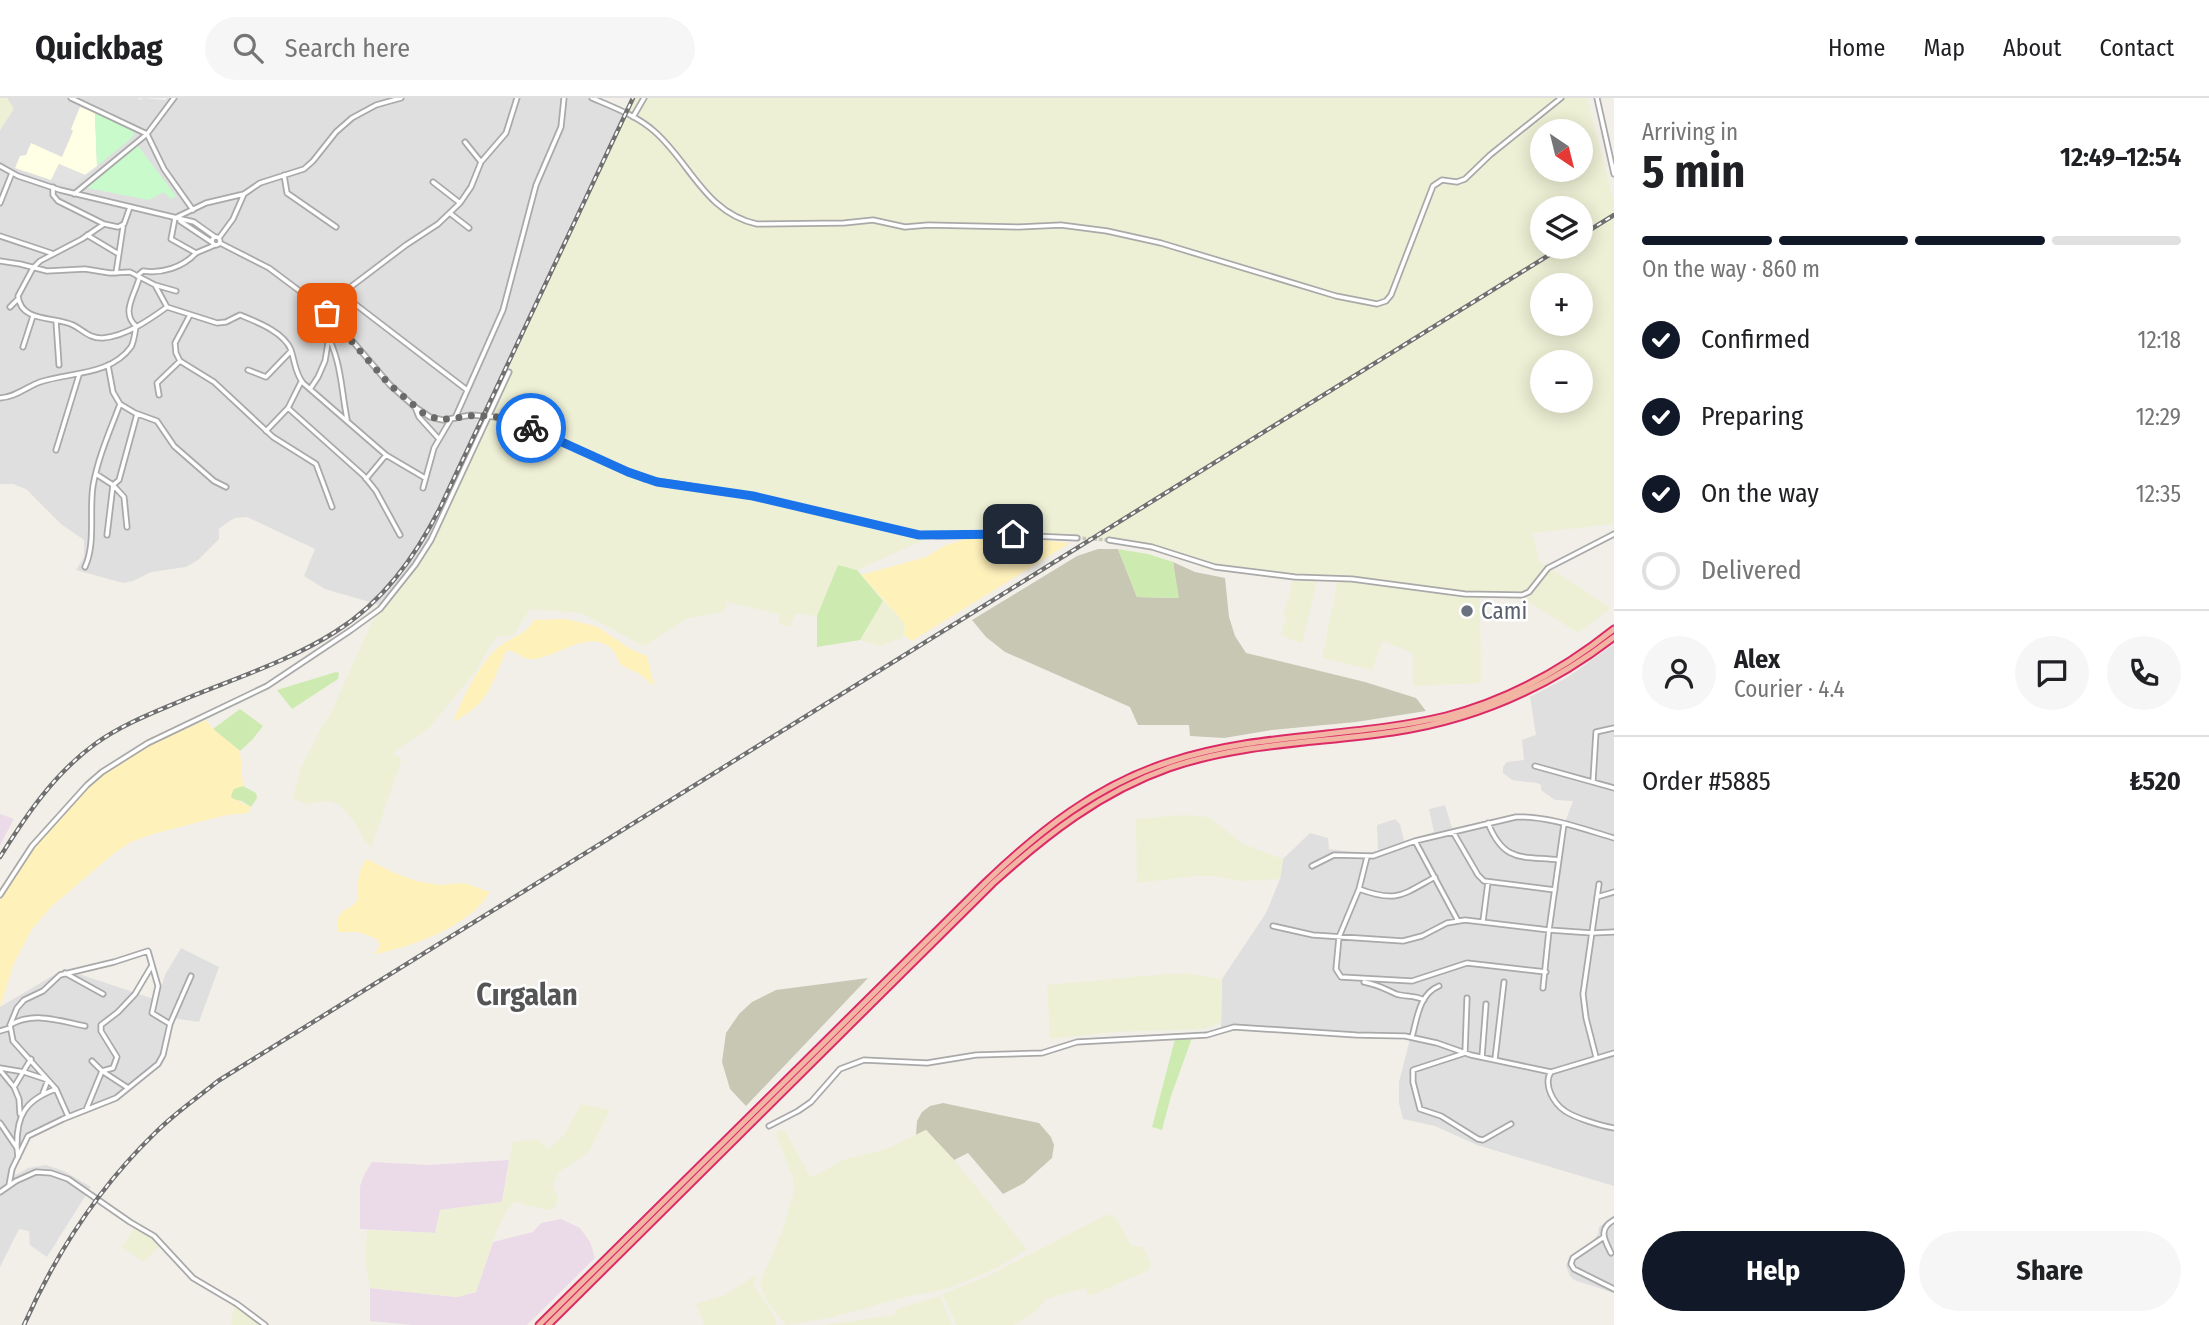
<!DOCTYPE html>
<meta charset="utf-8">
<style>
body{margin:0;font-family:"Fira Sans Condensed",sans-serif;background:#f6f6f6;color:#202124;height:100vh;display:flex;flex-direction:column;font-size:26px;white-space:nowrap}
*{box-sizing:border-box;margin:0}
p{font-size:23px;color:#757577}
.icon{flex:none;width:38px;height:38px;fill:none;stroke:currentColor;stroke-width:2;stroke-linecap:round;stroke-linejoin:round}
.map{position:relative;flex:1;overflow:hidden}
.side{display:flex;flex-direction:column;background:#fff;width:595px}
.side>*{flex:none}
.needle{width:46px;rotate:145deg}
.fabs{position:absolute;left:1530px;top:21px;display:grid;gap:14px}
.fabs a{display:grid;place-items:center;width:63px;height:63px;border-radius:50%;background:#fff;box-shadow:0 4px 18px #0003;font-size:35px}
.pin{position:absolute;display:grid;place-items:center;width:60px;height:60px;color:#fff;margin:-30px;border-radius:14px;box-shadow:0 4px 10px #0006}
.courier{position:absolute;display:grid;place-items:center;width:70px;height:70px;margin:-35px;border:5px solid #1a73e8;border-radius:50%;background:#fff;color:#222;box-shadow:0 2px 9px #0007}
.headline em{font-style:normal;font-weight:700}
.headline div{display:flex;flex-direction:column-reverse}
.headline{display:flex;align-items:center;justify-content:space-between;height:119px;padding:0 28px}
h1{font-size:46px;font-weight:700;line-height:52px}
.bar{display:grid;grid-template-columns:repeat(4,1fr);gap:10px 7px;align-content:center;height:84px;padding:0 28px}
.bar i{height:9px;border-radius:5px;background:#e0e0e0}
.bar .active{background:#111827}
.bar p{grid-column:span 4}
.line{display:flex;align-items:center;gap:18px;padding:0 28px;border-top:2px solid #e0e0e0}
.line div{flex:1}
.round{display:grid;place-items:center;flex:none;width:74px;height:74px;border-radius:37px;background:#f6f6f6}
ol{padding:0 28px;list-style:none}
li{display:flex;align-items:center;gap:21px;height:77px}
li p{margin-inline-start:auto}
li .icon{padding:7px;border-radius:50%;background:#111827;color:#fff;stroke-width:4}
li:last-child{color:#757577}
li i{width:38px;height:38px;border:4px solid #e0e0e0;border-radius:50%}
.cta{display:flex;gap:14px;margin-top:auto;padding:14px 28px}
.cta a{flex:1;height:80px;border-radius:42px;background:#111827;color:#fff;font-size:28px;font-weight:700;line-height:80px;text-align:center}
.cta a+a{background:#f6f6f6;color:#202124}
header{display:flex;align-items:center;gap:42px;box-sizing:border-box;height:98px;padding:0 35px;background:#fff;border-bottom:2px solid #e0e0e0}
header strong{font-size:33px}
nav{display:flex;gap:38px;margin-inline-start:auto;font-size:24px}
.search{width:490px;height:63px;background:#f6f6f6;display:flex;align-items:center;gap:18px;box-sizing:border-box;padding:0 24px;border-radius:38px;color:#757577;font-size:26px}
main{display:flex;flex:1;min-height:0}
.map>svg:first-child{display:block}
</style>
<header>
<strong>Quickbag</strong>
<div class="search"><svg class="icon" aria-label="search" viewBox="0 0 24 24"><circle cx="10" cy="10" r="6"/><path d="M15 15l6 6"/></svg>Search here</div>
<nav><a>Home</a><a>Map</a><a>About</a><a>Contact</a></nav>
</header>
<main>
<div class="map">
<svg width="1614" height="1227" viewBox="0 0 1614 1227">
<rect width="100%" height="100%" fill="#f2efe9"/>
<path fill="#e0dfdf" d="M7,0H137L141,2L143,0L165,2L167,0H598L627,13L422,457L380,507L325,491L304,478L315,451L247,419L235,420L225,426L219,431V441L198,462L186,469L151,474L133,483L123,485L76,472L84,459V442L61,426L26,391L13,386H0V32L13,11Z
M1614,546V1088L1477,1047L1435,1028L1403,1021L1399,1005V984L1410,941L1357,939L1242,930L1221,934L1222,881L1266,815L1280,781L1283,761L1310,735L1328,740L1329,751L1363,755L1378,753L1377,727L1395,721L1400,726L1404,743L1434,734L1429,711L1445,707L1452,730L1519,716L1565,724L1573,703L1555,702L1541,692V687L1537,685L1512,682L1503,675V669L1507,664L1524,662L1522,642L1536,637L1530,599L1568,579Z
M181,850L219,869L199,924L172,920L162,963L113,1002L77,1015L30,1038L12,1079L28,1070L46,1067L64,1073L91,1089L47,1159L30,1147L29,1133L19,1131L0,1169V909L64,871L157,902L165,877Z
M1614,1117V1195L1574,1182L1570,1178L1566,1168L1569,1159L1593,1143L1598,1136L1599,1129Z"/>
<path fill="#ebdbe8" d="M0,716L14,721L0,747Z
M509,1062L502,1104L440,1112L436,1135L360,1131V1088L365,1075L372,1064L429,1067Z
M561,1121L580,1130L590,1144L595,1160L527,1227H413L370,1223V1190L457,1199L476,1194L493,1144L533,1134L541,1125Z"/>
<path fill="#ffffe5" d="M80,9L95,15L97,68L85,77L59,66L51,82L15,70L20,58L26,57L31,45L62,59L73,33L71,31Z"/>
<path fill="#c7c7b4" d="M1098,451H1118L1137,499L1178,500L1173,464L1195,474L1225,480L1229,519L1235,538L1246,555L1365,584L1416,600L1426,613L1356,624L1272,632L1224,640L1190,638L1189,627H1138L1130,609L1005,554L986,539L972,522L1077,458Z
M868,880L746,1008L730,991L722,964L726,935L739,916L752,904L776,892Z
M943,1005L1039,1025L1051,1039L1054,1047L1052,1060L1024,1085L1003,1096L968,1055L954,1062L926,1032L916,1037L917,1023L922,1014L930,1008Z"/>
<path fill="#eef0d5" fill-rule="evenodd" d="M0,0H7L14,11L0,32Z
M634,0H1587L1614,104V426L1533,435L1539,463L1611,510L1578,535L1524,501L1480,499L1481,585L1413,588V555L1383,543L1372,572L1322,560L1338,480L1266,477L1206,471L1152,450L998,430L945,433L857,472L838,467L817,518L795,515L791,527L788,529L779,526V516L726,504L727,509L721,514L688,520L644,548L581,515L530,511L513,537L496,539L475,574L429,630L393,655L402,661L371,750L363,741L357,727L340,707L328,703L306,706L293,700L301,670L320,632L331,614L380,507L422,457ZM1542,33H1580V72H1542ZM1542,110H1580V149H1542ZM1542,187H1580V226H1542ZM1542,264H1580V303H1542Z
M1293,483H1317L1302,546L1281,537L1286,521L1283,519Z
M883,503L903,523L905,533L901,540L880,548L860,542Z
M1184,717L1209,719L1243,746L1283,761L1280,781L1242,783L1214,778H1196L1137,785L1136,721Z
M1165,876H1190L1222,881L1221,924L1205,931L1114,934L1050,941L1047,887Z
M581,1006L610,1012L589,1054L559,1074L553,1087L558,1101L555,1110L546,1112L515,1104L507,1112L498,1129L476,1194L457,1199L370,1190L365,1163L367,1132L435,1135L440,1112L502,1104L513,1043L538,1042L549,1051L565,1036Z
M926,1032L954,1062L1027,1151L999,1169L947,1191L909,1198L829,1220L786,1227L766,1202L760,1185L784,1128L794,1093L793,1081L776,1035L780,1032L785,1033L811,1080L842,1062L886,1051Z
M1108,1116L1117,1121L1131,1148L1143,1149L1151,1166L1149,1172L1090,1198L1085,1190L1046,1201L1036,1213L1014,1227H957L942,1196L988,1178Z
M135,1129L161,1146L144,1164L122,1149Z
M757,1176L754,1184L756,1191L775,1219L776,1227H704L696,1206L725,1197Z
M940,1198L952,1227H822L895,1217L894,1212Z
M234,1207L247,1217L261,1227H231Z"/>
<path fill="#cdebb0" d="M1118,451L1148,456L1173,464L1179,500L1137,499Z
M838,467L857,472L883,503L860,542L817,549V518Z
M336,574L339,575L338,581L292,611L277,592Z
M240,611L263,628L252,642L240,653L213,631Z
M237,688H243L256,695L257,700L251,709L242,703L231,701L232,692Z
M1192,940L1171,998L1162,1032L1152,1029L1175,941Z"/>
<path fill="#fff1ba" d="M969,440H1021L1070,445L912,543L904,537L905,528L901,521L861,477L926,459L944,448Z
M566,521L598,529L630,551L647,558L654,588L640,576L621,567C617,562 617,556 613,552C590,529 558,559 534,561C523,562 518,554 509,552L505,555C489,592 489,604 453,624C463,600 476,571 495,552C508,539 525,539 534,522Z
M206,622L213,631L240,653L243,688L234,691L230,699L251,709L248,715L226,717L153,736L131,744L113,756L51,809L32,831L14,865L0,909V801L33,749L87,689L103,675L150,646Z
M367,761L392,774L416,783L439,787L464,785L490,794C470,828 412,849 375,856L380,848L377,841L359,834H338L337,822L342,814C346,810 353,809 356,804C362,797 352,779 367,761Z"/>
<path fill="#c8facc" d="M95,15L133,31L135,34L132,40L97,68Z
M136,45L176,98L171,101L164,94L149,102L82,89Z"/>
<path fill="#e2e2e2" d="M59,66L85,77L72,87L51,82Z"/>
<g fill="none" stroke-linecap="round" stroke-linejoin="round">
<path stroke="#c8c6c1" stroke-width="3.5" stroke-dasharray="3.5 2" stroke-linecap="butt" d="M1077,440L1109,442"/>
<defs>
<path id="minor" d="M71,0L147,36L164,71L193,112
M592,0C613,9 637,18 654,33C690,64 705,115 757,126L844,125L873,122L905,129L928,127L1019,129L1061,127L1107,133L1161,145L1336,198L1377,206L1386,203L1391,197L1433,88L1442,82L1457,84L1465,81L1490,57L1561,0
M633,19L644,0
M465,44L481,64
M284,77L287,95L336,129
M433,84L460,105
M53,89V97L58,103L104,126L118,129L124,126L130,109
M0,105L12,75
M451,116L469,130
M104,126L82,141L40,163L33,170L18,198C21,225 54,218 73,227C83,232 90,241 103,240C126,238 149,222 167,209
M87,137L117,155
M0,138L51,155
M219,140L233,121L244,96
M215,147L196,155L171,141L175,120L206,105L244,96L260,85L304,71L313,63L336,34L352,20L376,7L401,0
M0,163L20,166L47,173L85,171L110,175L130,174L155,187L167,209L217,225L226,224L240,217C257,224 284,234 291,252C295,264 295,275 303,285L386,357L425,380
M116,175L123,129
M137,178L143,173C162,176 183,169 196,155
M155,187L176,193
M342,196L467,292
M10,209L18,201
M327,215L344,194L406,147L438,126L460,105L471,89L481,64L506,35L517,0
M190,217L175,245L176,255L180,263L214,284L273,339L316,366L332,409
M331,220L324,229C342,265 340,284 347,321
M56,223L59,267
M23,249L33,218
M108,267L113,294L120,306L135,315L157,323L174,348L214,383L226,389
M248,272L266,279L291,253
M310,291L318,279L325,263L329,239
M159,297L157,285L180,263
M0,300C16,299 26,289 40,284C69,274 110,278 131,249C134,244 135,235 136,228C121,215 134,198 139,181
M415,309L419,319L439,341
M288,310L364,378L376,393L400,437
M455,320L503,212L536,87L561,29L564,0
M266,333L288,310L301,284
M56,352L79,277
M96,376L113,387L124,399L127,429
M366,381L386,357
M423,390L434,350L451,321
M107,437L113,387L119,382L137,316
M85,469C96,445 89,414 93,388C98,359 110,333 120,306
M1535,668L1614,690
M1593,683L1596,634L1614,630
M1488,725C1504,765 1522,758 1559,762
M1453,734L1478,777L1484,783L1555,792
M1415,743L1458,823
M1367,759L1359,791L1339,839L1336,871L1341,879L1412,883L1467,865L1546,874
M1312,768L1334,757L1373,758L1415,743L1516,719C1549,718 1583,731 1614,740
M1359,791C1397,805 1402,797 1435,779
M0,797L32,748L87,687L102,674L148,645L267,588L351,532L380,511L415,467L431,442L509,274
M1597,799L1614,794
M1483,823L1488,784
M1273,828L1313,837L1403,843L1422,838L1447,825L1465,822L1549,832L1592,835L1614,834
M65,875L103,896
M1364,884C1379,887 1383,890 1396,896C1405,899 1415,897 1424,902
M1543,890L1549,832L1564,726
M1467,900L1465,955L1413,972V984L1420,1011L1441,1018L1478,1041L1483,1042L1511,1026
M10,927C34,913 60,923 85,928
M0,933L10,930
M1412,939C1417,921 1419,896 1439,888
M1482,959L1486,906
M1596,959L1586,920L1583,896L1599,786
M1495,961L1504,884
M92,963L102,973L128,990
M0,970L24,974L48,982L43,995
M0,972L14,989
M102,973L113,970L117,959L101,933V927L118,914L135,896L151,869
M1551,974C1543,986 1553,1005 1565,1013C1575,1020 1602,1028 1614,1030
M86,1012L102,973
M20,1016L19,1001L14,989L31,961
M68,1018L56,991L13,943L10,927L17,910L24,902L43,893L60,877L114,864L148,853L158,888L152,915L170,926
M0,1025L17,1050L18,1059
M769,1028L798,1013L811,1004L840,971L864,962L927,965L976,957L1042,955L1077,944L1207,937L1234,929L1356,937L1405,938L1437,945L1471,957L1551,974L1614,955
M17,1050C16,1018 25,1002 56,991
M9,1087L12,1071L28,1038L63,1021L116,1000L158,966L163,957L170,926L191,878
M0,1094L16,1083L36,1074L51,1075L68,1081L130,1124L154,1138L193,1180L237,1206L265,1227
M1604,1139L1573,1160L1571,1166L1574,1171L1614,1191
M1611,1155C1604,1141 1598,1131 1614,1122"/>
<path id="tertiary" d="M1597,0L1614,76
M0,68L18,78L60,92L194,124L215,139
M74,96L147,36L174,0
M180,123L213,145
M212 143a4 4 0 1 1 8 0a4 4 0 1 1-8 0Z
M220,145L269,170L313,203L349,239L390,287L415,309L430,319L443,322L471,317L508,320L645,381L753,398L913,436L938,438L1013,437L1077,440
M1109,442L1152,449L1215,469L1295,479L1352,481L1465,496L1522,497L1529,494L1548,470L1614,436"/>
<path id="trunk" d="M539,1227L985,785C1039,733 1097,687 1169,664C1259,634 1355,640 1446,618C1508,602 1564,571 1614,531
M548,1227L993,785C1046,737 1101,694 1169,670C1241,645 1319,645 1393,634C1476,622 1548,590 1614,539"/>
</defs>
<use href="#minor" stroke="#a9a9a9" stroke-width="7"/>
<use href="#tertiary" stroke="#a9a9a9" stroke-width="7"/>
<use href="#trunk" stroke="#dc2a67" stroke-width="9"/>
<use href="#minor" stroke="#fff" stroke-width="3.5"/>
<use href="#tertiary" stroke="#fff" stroke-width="3.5"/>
<use href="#trunk" stroke="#f2b4a3" stroke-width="5"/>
<defs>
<path id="rail" d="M1580,138L1614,117
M0,759C27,716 54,676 95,646C124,625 158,613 190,599C239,579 291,562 335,534C383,504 415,459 440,410L633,0
M24,1227C56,1155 99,1089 156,1034C175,1015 197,1000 218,983L1562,149"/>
</defs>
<use href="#rail" stroke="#707070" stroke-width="4.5"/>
<use href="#rail" stroke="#fff" stroke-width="2" stroke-dasharray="5" stroke-linecap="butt"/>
</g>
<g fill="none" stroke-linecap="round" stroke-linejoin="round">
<path stroke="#6b6a68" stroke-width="7" stroke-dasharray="0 12.6" d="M327,215L390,287L423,315L440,322L476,317L508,320L531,330"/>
<path stroke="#1a73e8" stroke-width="9" d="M531,330L628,374L657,384L753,398L919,437L1013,436"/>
</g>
<circle fill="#6b7280" stroke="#fff" stroke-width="2.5" cx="1467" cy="513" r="7"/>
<g text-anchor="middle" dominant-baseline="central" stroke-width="5" stroke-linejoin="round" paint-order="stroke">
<g font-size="23" fill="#5b616d" stroke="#fff" text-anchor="start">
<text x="1481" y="513">Cami</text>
</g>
<g font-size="30" font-weight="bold" fill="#555" stroke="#fff">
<text x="527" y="897">Cırgalan</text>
</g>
</g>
</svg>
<div class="fabs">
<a><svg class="needle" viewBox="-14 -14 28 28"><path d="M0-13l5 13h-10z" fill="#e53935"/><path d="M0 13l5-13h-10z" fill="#757577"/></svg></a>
<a><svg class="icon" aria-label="layers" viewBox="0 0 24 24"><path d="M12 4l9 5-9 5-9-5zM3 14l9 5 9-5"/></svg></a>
<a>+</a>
<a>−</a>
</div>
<div class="pin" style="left:327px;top:215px;background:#ea580c"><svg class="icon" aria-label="bag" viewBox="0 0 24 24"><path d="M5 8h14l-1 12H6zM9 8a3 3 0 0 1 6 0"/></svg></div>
<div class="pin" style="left:1013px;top:436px;background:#1f2937"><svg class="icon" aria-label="home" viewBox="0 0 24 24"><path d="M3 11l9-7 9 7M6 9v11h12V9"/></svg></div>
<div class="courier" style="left:531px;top:330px"><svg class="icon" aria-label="bike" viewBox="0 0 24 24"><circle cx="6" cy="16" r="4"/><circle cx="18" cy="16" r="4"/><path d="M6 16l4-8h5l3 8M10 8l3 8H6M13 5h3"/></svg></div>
</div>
<section class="side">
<div class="headline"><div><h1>5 min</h1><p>Arriving in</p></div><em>12:49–12:54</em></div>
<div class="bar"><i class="active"></i><i class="active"></i><i class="active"></i><i></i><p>On the way · 860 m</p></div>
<ol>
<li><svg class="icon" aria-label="check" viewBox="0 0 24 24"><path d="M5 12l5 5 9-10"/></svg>Confirmed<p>12:18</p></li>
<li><svg class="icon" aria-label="check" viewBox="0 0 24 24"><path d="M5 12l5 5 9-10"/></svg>Preparing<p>12:29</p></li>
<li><svg class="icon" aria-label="check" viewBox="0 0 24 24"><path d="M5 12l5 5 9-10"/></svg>On the way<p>12:35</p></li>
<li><i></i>Delivered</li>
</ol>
<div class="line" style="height:126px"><a class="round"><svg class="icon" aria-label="person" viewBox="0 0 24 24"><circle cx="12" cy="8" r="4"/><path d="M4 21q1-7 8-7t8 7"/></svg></a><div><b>Alex</b><p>Courier · 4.4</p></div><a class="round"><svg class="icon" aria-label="chat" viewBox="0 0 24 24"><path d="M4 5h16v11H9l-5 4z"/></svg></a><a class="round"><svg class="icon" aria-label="phone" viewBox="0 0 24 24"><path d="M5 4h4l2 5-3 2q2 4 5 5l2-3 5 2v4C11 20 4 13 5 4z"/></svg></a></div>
<div class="line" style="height:91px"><div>Order #5885</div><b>₺520</b></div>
<div class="cta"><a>Help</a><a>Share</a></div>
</section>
</main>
